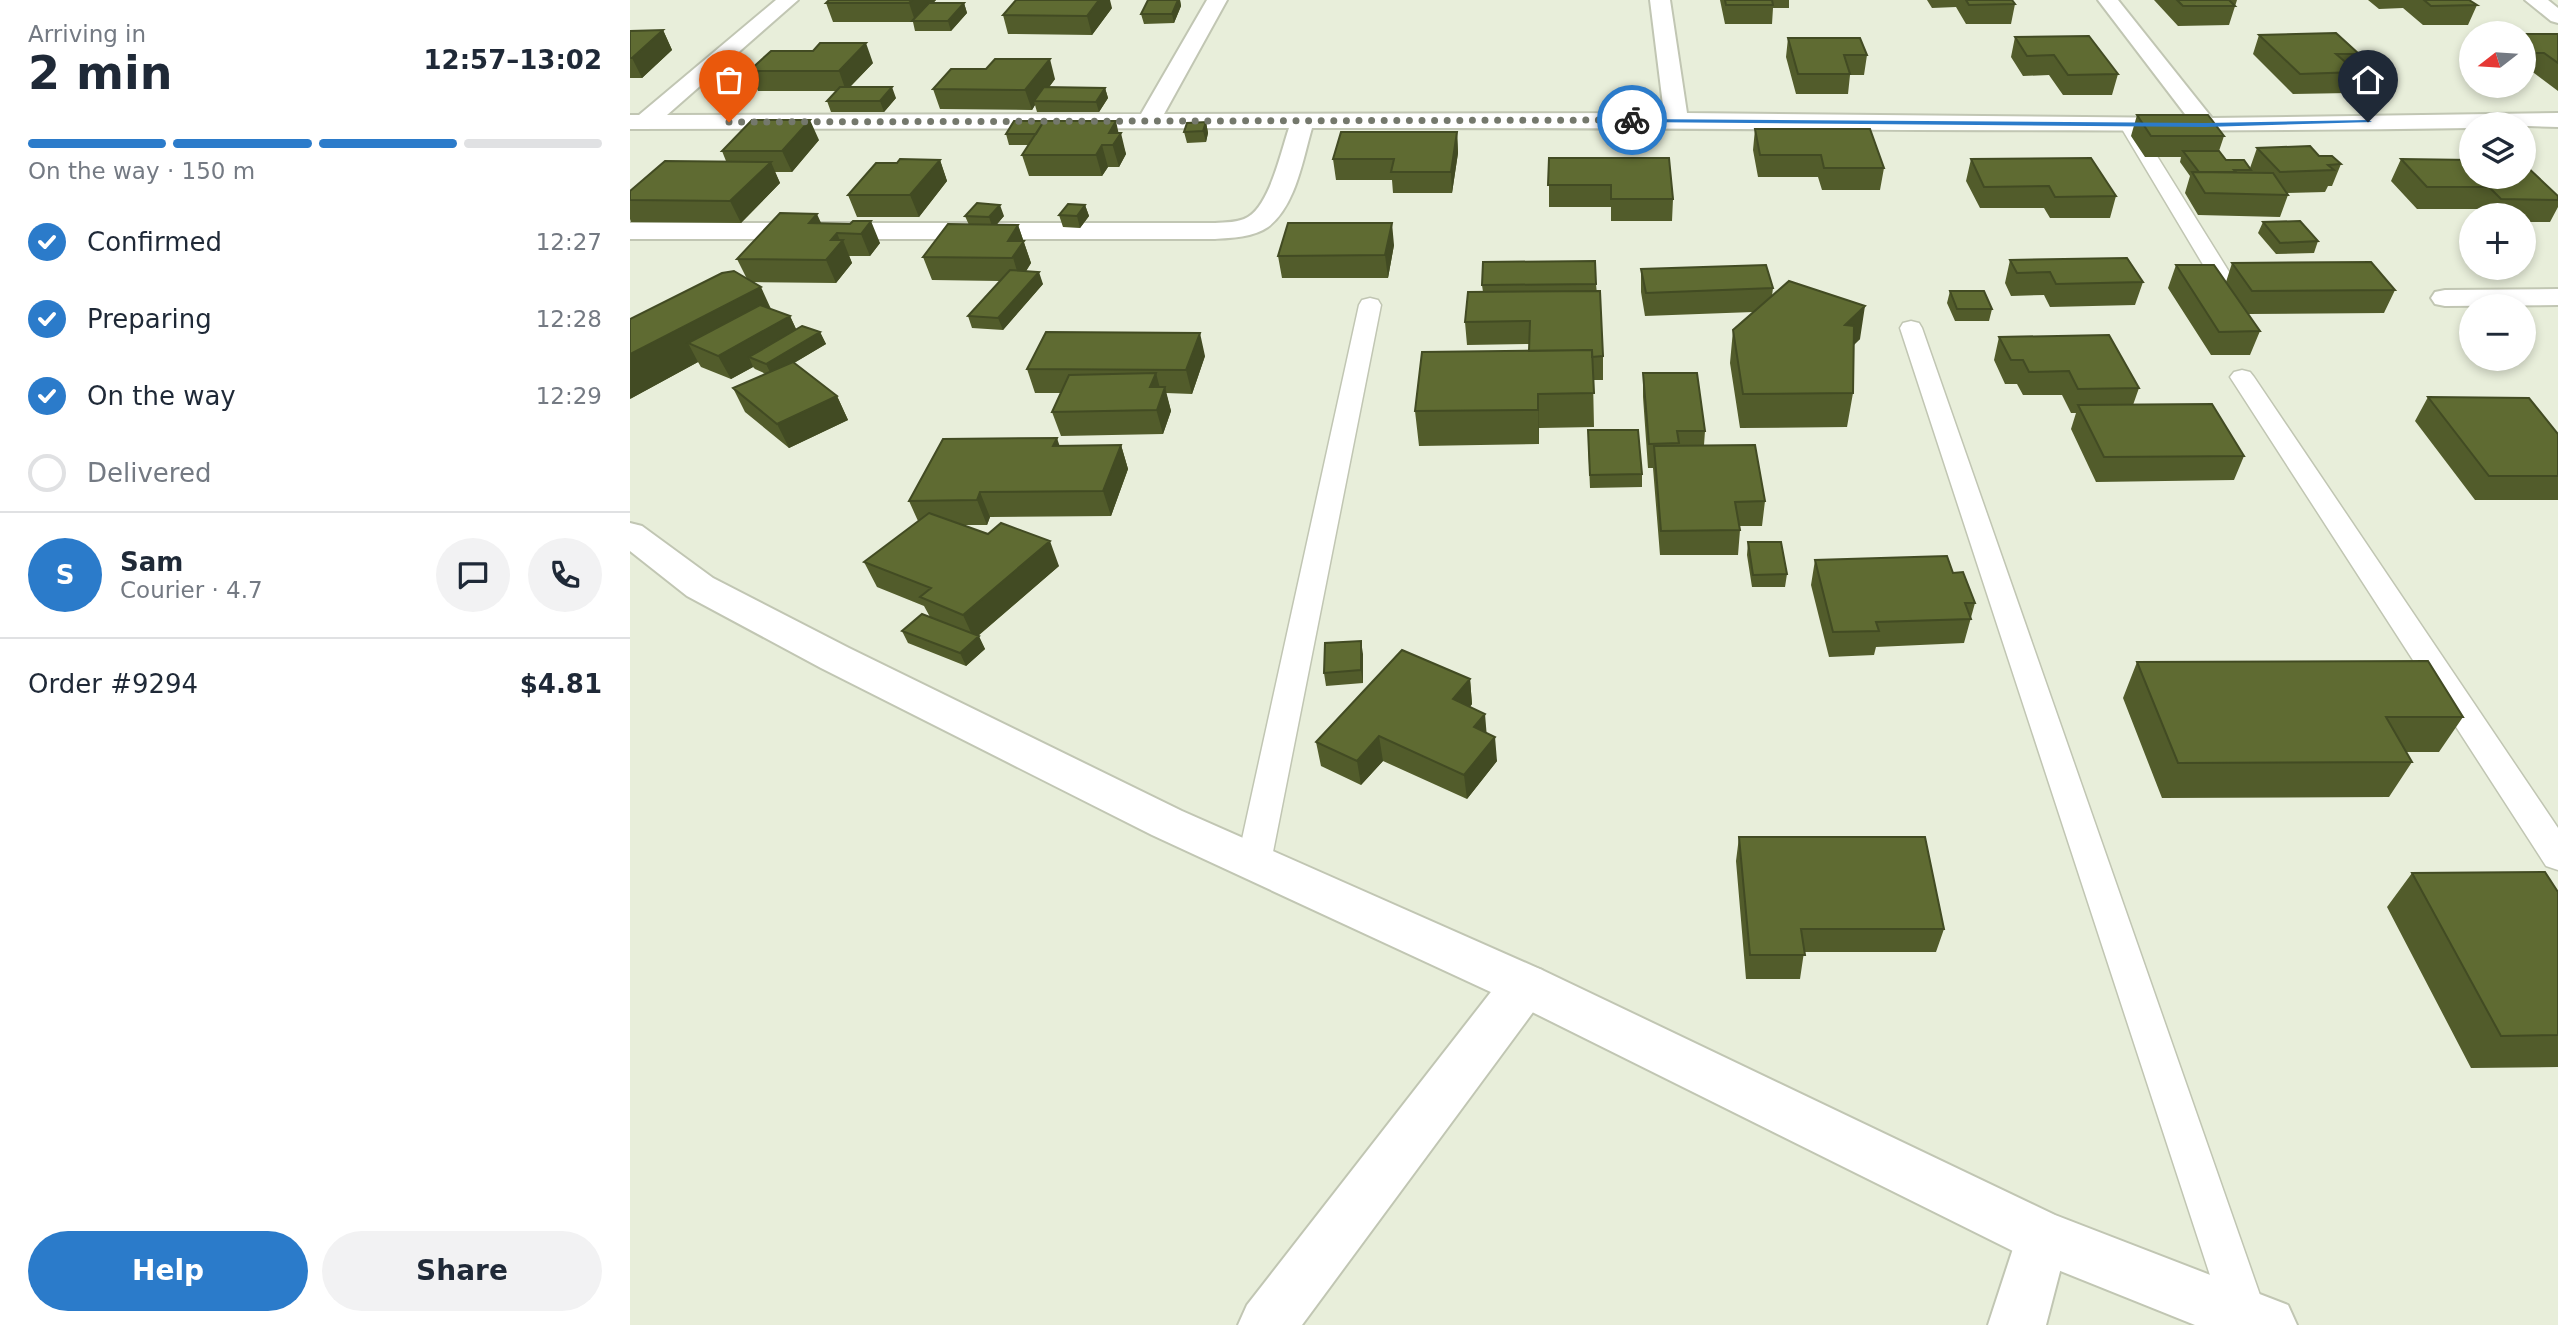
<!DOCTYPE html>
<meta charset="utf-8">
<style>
body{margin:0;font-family:"DejaVu Sans",sans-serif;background:#f2f2f3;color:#1f2937;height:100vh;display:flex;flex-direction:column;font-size:26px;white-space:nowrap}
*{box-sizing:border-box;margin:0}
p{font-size:23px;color:#747a83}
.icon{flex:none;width:38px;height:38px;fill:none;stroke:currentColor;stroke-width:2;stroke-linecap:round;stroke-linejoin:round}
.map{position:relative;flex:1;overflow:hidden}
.sheet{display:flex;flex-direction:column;background:#fff;width:630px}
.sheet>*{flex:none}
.needle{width:46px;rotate:253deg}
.buttons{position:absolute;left:1829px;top:21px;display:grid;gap:14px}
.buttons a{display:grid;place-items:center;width:77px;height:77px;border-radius:50%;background:#fff;box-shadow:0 4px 10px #0003;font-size:35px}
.pin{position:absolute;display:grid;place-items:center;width:60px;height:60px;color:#fff;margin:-72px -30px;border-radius:50% 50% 50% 0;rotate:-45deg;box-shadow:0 0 7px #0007}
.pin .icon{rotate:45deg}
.courier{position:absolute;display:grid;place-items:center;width:70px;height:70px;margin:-35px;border:5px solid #2b7bca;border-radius:50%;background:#fff;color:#222;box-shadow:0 2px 9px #0007}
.headline em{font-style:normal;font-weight:700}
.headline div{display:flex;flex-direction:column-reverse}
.headline{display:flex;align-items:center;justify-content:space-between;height:119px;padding:0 28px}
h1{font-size:46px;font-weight:700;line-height:52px}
.bar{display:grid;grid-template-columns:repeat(4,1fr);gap:10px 7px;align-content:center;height:84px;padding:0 28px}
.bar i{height:9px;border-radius:5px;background:#e0e1e3}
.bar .on{background:#2b7bca}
.bar p{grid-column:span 4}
.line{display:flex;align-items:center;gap:18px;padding:0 28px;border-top:2px solid #e0e1e3}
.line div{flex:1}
.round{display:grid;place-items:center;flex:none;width:74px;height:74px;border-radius:37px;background:#f2f2f3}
ol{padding:0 28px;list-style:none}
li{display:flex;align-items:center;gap:21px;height:77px}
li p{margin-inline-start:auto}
li .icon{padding:7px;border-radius:50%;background:#2b7bca;color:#fff;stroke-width:4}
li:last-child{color:#747a83}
li i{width:38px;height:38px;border:4px solid #e0e1e3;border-radius:50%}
.action{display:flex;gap:14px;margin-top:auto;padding:14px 28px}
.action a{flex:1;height:80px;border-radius:42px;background:#2b7bca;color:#fff;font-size:28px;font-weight:700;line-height:80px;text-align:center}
.action a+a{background:#f2f2f3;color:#1f2937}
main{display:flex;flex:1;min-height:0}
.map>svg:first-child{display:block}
</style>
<main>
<section class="sheet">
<div class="headline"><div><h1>2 min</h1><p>Arriving in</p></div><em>12:57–13:02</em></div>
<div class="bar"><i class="on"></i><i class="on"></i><i class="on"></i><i></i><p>On the way · 150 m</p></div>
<ol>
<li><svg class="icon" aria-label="check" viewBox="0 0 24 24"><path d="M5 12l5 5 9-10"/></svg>Confirmed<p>12:27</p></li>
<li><svg class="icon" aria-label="check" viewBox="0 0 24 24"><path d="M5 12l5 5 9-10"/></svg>Preparing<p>12:28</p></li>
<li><svg class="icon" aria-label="check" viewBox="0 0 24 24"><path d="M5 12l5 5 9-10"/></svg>On the way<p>12:29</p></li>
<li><i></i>Delivered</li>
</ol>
<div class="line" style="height:126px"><b class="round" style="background:#2b7bca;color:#fff">S</b><div><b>Sam</b><p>Courier · 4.7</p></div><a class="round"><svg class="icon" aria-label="chat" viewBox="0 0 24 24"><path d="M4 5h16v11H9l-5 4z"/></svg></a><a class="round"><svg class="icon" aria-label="phone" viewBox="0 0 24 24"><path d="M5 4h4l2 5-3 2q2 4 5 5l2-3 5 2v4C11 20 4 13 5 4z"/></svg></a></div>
<div class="line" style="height:91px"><div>Order #9294</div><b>$4.81</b></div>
<div class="action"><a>Help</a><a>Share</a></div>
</section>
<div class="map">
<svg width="1928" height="1325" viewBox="0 0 1928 1325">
<rect width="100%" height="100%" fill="#e8eeda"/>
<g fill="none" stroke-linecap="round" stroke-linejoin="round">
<defs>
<path id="service" d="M1498,119L1507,124L1606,283L1603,288H1587L1584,283L1489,124Z
M740,298L748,300L751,305L641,862L636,872L624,876L612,872L607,862L729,305L732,300Z
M1281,321L1289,323L1292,328L1637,1315L1633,1325H1597L1593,1315L1270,328L1273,323Z
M1612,370L1620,372L1624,377L1928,828V870L1916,866L1600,377L1604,372Z"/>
<path id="minor" d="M146,0H168L37,115L511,114L577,0H597L534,114L1034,113L1020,0H1040L1057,113L1558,118L1468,0H1488L1582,118L1928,113V127L1841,124V128C1455,134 1069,127 682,128C673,158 666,206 638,227C624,237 601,238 585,239H0V223H585C596,222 608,223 618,217C640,204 651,151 659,128L0,129V115H9Z
M1895,0H1918L1928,8V23L1921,21Z
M1928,289V305L1815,306L1805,304L1801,298L1805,292L1815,290Z
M895,964L912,970L919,985L912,1000L672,1325H608L617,1305L878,970Z
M1412,1210L1431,1218L1439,1237L1416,1325H1358L1393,1218Z"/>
<path id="secondary" d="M0,523L12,526L83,578L219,648L552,811L912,970L1425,1215L1658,1305L1667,1325H1565L1393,1256L878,1000L522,835L191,668L57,596L0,551Z"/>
</defs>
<use href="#service" stroke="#c1c6b3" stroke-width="3"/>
<use href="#minor" stroke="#c1c6b3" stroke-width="4"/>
<use href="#secondary" stroke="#c1c6b3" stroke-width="4"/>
<use href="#service" fill="#fff" fill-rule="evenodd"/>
<use href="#minor" fill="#fff" fill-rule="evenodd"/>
<use href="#secondary" fill="#fff" fill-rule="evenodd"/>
</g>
<path fill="#525c2b" d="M199,0H306L303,3H334L337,13L321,31H285L283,22H203L196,3Z
M518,0H550L551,6L544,23L514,24L511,14Z
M1090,0H1159V8H1143L1142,24H1095Z
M1297,0H1382L1385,4L1381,24H1336L1326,7L1302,8Z
M1524,0H1607L1599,25L1548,26Z
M1738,0H1839L1847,5L1838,25H1793L1773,8L1749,9Z
M482,8L462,35L378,34L373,15Z
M33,30L42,50L12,78H0V31Z
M1894,34H1928V91L1904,73H1894Z
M1629,35L1729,54L1723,69L1727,72L1719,93L1663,94L1623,54Z
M1385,37L1488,74L1482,95H1433L1419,75L1393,76L1381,57Z
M1158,38L1237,55L1234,75H1220L1218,94H1166L1156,57Z
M243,63L220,87L266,98L254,112H201L197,101L206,91H128L119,71Z
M425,79L419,87L475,88L478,98L469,112H407L405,105L402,110L310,109L303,89Z
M1507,115L1594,136L1589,151L1596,160L1620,168L1627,148L1689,156L1711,164L1702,186H1698L1695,192L1657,193L1658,195L1650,217L1568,215L1555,193L1560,176L1550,162L1551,157H1515L1501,136Z
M418,121L489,133L496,154L489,167H478L472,176H399L392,155L399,145H379L376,134Z
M576,122L578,133L576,142L557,143L554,132Z
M1125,129L1254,168L1250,190H1192L1188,177H1128L1123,150Z
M827,132L828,153L822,193H763L762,180H706L703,159Z
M189,140L162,172H145L150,183L111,223L1,222L0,219V191L96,161L92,151Z
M919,158L1043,199L1042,221H981V207H919Z
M1341,159L1486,196L1480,218H1420L1414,208H1350L1336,181Z
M1771,159L1928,196V207L1920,222H1894V215H1854L1848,209H1787L1761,181Z
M310,160L317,181L289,217H227L218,195L267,163Z
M455,205L459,216L450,228L433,227L429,215Z
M335,216H374L366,225H388L401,263L396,271L413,284L373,330L342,328L338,316L370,281L302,280L293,257L339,225Z
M1633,222L1688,241L1684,253L1646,254L1628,233Z
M192,223L220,224L250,243L240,256H219L222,263L206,283L121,282L141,309L160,316L166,329L190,332L196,344L164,363L207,396L218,420L159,448L115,412L103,388L136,374L125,369L123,367L101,379L71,367L68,362L0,399L117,279L107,259Z
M764,245L758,278H652L648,256Z
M1380,260L1513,282L1505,305L1420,307L1414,295L1381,296L1375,283Z
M1602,263L1765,290L1754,313L1618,314L1630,331L1620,355H1581L1538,288L1546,265L1596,282Z
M1011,269L1143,288L1142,296L1230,339L1223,345V393L1217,427L1110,428L1100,363L1103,330L1123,312L1015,316L1011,292Z
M966,284L973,356V380H963L964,427L909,428V444L789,446L785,411L899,351L900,344L837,345L835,322L853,292L852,285Z
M1320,291L1362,309L1359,321H1325L1317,303Z
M1369,337L1509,388L1503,405L1614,456L1604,480L1466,482L1441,429L1446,413H1441L1432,395H1393L1387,384H1375L1364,360Z
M575,356L562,394L536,393L541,411L533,434L431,436L422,412L431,393H405L397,369Z
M1013,373L1075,431L1074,445L1135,501L1132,526H1110V530L1108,555H1030L1023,468H1018L1013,397Z
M1798,397L1928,434V500H1845L1785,421Z
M958,442L1012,474V487L960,488Z
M491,445L498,469L481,516L360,517L357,525H332L429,566L348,636L355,649L336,666L278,643L272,631L300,617L294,606L247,587L234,562L288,521L279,501L429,446Z
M1118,542L1157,574L1155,587H1122L1117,555Z
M1185,560L1323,573L1345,603L1334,643L1246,647L1244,655L1199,657L1181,585Z
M733,654V683L696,686L694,673Z
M1507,662L1833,717L1809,752H1776L1782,762L1759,797L1532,798L1493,698Z
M840,679L842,704L840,707L867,761L837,799L753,761L731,785L691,766L686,742Z
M1109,837L1314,929L1306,952H1174L1170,979H1116L1106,861Z
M1782,873L1928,892V1067L1841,1068L1757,907Z"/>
<path fill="#424b23" d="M282,0H306L286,21H285L279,3Z
M469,0H480L482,8L462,35L457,16Z
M548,0H550L551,6L544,23L542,14Z
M334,3L337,13L321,31L318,21Z
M33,30L42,50L12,78L2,58Z
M236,43L243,63L216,91L209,71Z
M420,59L425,79L409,101H404L405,105L402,110L395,90Z
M262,87L266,98L254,112L250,101Z
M475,88L478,98L469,112L466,102Z
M180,120L189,140L162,172L152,151Z
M486,121L489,135L491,133L496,154L489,167L479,133Z
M576,122L578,133L576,142L573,131Z
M827,132L828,153L822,193L821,172Z
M472,145L478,167L472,176L466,155Z
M310,160L317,181L289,217L280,195Z
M141,162L150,183L111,223L100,201Z
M370,205L374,216L363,229L359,217Z
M455,205L459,216L450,228L447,216Z
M187,214L197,236L179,223Z
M241,221L250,243L240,256L231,234Z
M762,223L764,245L758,278L755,255Z
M388,225L401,263L390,281L378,241Z
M207,233L211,243L213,240L222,263L206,283L196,260L201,240Z
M409,272L413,284L373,330L368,318Z
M131,287L146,320L58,343L68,362L0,399V354Z
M1235,306L1230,339L1210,359L1215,325Z
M160,316L171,340L119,357L123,367L101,379L88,356Z
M190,332L196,344L142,376L136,364Z
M570,333L575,356L562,394L556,370Z
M526,373L532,396L535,387L541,411L533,434L520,387Z
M908,394L909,428V444L908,410Z
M207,396L218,420L159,448L147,424Z
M427,438L435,462L423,446Z
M491,445L498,469L481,516L473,491Z
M350,492L360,517L357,525L347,500Z
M420,541L429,566L344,639L333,615Z
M349,636L355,649L336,666L330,653Z
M731,641L733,654V683L731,670Z
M840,679L842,704L825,724L823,699Z
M855,714L857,738L844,727Z
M749,736L753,761L731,785L727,761Z
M865,737L867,761L837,799L834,775Z"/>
<path fill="#5f6b32" stroke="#424b23" stroke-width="2" d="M199,0H282L279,3H196Z
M386,0H469L457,16L373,15Z
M518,0H548L542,14H511Z
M1095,0H1142L1143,5H1096Z
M1336,0H1382L1385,4L1339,5Z
M1547,0H1599L1605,6H1553Z
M1794,0H1839L1847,5L1801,6Z
M299,3H334L318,21H282Z
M33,30L2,58H0V31Z
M1706,33L1729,54H1706L1727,72L1670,74L1629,35Z
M1894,34H1928V63L1914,53H1894Z
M1459,36L1488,74L1438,75L1424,55L1397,56L1385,37Z
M1158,38H1230L1237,55H1214L1220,74H1168Z
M190,43H236L209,71H119L141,51H183Z
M365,59H420L395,90L303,89L321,69H356Z
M210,87H262L250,101H197Z
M414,87L475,88L466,102L404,101Z
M1507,115H1578L1594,136H1521Z
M122,120H180L152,151H92Z
M384,121H418H414L406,134H376Z
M414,121H486L479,133H491L483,145H472L466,155H392Z
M576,122L573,131L554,132L557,123Z
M1125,129H1240L1254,168H1194L1191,155H1130Z
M711,132H827L821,172H761L764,159H703Z
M1680,146L1689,156H1702L1711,164L1698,165L1704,170L1650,172L1627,148Z
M1553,151H1589L1596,160H1614L1621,170H1604L1606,172H1569Z
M919,158H1039L1043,199H981V185H918Z
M1461,158L1486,196L1425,197L1419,186L1354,187L1341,159Z
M270,159L310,160L280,195H218L246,163H267Z
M1771,159L1841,160V177H1894V164L1928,196V200L1871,199L1859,187H1797Z
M35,161L141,162L100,201L0,200V191Z
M1562,172L1643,173L1658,195L1575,193Z
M347,203L370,205L359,217L335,216Z
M438,204L455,205L447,216L429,215Z
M150,213L187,214L179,223L220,224L223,221H241L231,234L207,233L201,240H213L196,260L107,259Z
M1670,221L1688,241L1650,243L1633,222Z
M658,223H762L755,255L648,256Z
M318,224L388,225L378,241H394L382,258L293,257Z
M1497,258L1513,282L1426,284L1420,272L1387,273L1380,260Z
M965,261L966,284L852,285L853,262Z
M1741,262L1765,290L1622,291L1602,263Z
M1136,265L1143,288L1016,293L1011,269Z
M1546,265H1584L1630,331L1589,332Z
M380,270L409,272L368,318L338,316Z
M104,271L131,287L0,354V319L92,273Z
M1159,281L1235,306L1215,325L1224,326L1223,393L1113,394L1103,330Z
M970,291L973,356L962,357V350L899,351L900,321L835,322L838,292Z
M1320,291H1354L1362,309H1327Z
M130,305L160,316L88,356L58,343Z
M172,326L190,332L136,364L119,357Z
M416,332L570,333L556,370L397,369Z
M1479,335L1509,388L1448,389L1439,371L1399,372L1393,360H1381L1369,337Z
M962,350L964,393L908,394V410L785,411L792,352Z
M163,362L207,396L147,424L103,388Z
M526,373L520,387H535L527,410L422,412L439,375Z
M1013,373H1067L1075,431H1047L1049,443L1019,444Z
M1798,397L1899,398L1928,434V476H1859Z
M1582,404L1614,456L1474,457L1448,405Z
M958,430H1008L1012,474L960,475Z
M427,438L423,446L491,445L473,491L350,492L347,500L279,501L313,439Z
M1125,445L1135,501L1105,502L1110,530L1031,531L1024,446Z
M299,513L358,534L371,523L420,541L333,615L290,597L301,588L234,562Z
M1118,542H1151L1157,574L1123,575Z
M1317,556L1323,573L1333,572L1345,603H1335L1341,619L1246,622L1249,631L1203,632L1185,560Z
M292,614L349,636L330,653L272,631Z
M731,641V670L694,673L695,643Z
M772,650L840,679L823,699L855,714L844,727L865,737L834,775L749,736L727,761L686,742Z
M1798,661L1833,717H1756L1782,762L1548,763L1507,662Z
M1109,837H1295L1314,929H1171L1175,955H1120Z
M1915,872L1928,892V1035L1871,1036L1782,873Z"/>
<path fill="#2b7bca" d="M999,119L1575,123L1738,120L1742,122L1575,127L1002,122Z"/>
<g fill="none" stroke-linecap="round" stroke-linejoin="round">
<path stroke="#74786c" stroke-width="7" stroke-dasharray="0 12.6" d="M99,122L1002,120"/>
</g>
</svg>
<div class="buttons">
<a><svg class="needle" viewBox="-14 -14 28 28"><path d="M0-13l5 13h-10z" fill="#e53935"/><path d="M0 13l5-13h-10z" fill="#747a83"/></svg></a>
<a><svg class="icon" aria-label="layers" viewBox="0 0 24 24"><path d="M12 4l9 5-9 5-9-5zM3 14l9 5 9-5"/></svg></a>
<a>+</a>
<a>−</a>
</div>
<div class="pin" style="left:99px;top:122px;background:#ea580c"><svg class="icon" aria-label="bag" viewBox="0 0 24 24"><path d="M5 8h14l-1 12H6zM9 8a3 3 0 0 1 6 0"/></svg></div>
<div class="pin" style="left:1738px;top:122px;background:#1f2937"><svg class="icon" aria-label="home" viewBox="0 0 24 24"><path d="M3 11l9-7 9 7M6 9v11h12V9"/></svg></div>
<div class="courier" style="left:1002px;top:120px"><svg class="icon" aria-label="bike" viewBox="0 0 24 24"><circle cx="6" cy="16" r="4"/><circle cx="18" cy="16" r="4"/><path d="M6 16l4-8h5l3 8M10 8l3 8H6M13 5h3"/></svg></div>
</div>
</main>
